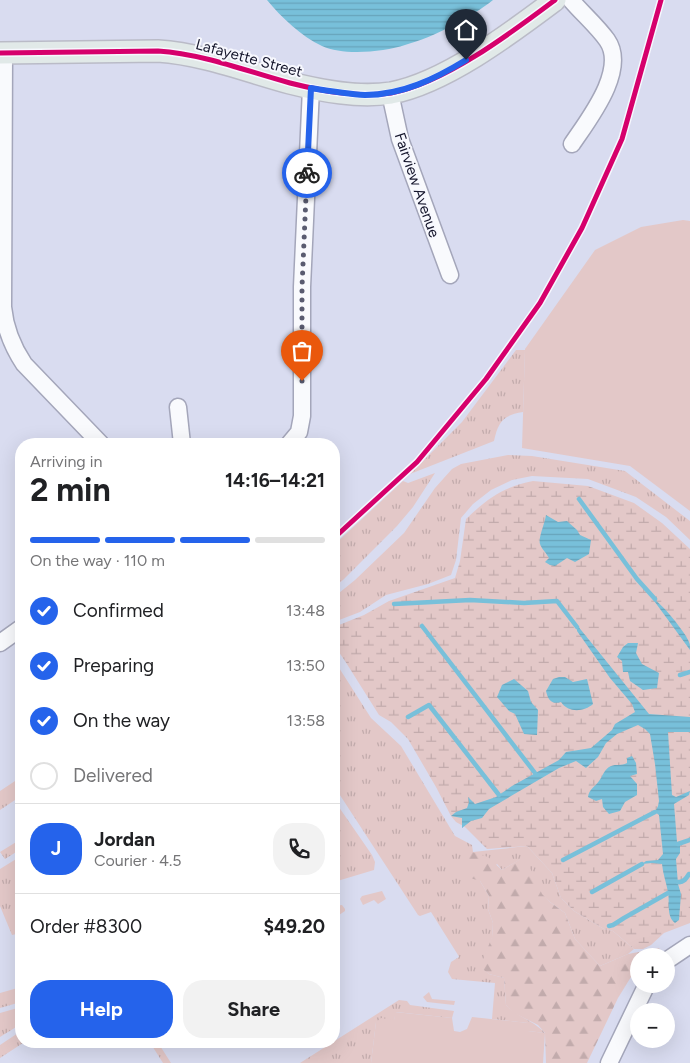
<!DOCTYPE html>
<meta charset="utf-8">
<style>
body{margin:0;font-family:Figtree,sans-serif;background:#f2f2f2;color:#202124;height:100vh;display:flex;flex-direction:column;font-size:19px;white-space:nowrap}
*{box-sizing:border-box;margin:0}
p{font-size:16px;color:#757577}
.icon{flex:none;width:28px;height:28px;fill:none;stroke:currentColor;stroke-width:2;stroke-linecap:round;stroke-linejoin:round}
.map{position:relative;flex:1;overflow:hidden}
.drawer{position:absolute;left:15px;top:438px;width:325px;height:610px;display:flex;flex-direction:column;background:#fff;border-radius:20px;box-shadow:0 5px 20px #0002}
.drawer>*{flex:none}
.fabs{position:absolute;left:630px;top:948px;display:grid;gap:10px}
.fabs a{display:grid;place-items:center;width:45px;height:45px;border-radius:50%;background:#fff;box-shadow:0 5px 20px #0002;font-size:25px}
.pin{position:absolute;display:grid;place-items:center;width:42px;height:42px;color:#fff;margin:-51px -21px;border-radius:50% 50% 50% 0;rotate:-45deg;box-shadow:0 0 5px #0007}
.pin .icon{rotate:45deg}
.courier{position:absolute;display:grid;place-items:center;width:50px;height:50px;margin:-25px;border:4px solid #2563eb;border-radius:50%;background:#fff;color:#222;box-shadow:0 1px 6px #0007}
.overview em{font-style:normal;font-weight:700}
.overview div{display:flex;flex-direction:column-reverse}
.overview{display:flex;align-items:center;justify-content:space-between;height:85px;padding:0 15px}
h1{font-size:32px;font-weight:700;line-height:38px}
.bar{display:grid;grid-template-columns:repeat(4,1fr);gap:8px 5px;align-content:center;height:60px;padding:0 15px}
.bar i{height:6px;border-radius:4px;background:#e0e0e0}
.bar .active{background:#2563eb}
.bar p{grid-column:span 4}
.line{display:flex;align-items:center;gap:12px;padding:0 15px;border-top:1px solid #e0e0e0}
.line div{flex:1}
.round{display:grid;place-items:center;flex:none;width:52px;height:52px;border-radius:20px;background:#f2f2f2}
ol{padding:0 15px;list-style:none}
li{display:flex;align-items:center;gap:15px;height:55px}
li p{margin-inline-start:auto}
li .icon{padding:5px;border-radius:50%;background:#2563eb;color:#fff;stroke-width:4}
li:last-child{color:#757577}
li i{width:28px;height:28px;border:2px solid #e0e0e0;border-radius:50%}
.button{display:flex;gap:10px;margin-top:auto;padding:10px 15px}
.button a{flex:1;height:58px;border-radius:20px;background:#2563eb;color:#fff;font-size:20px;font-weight:700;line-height:58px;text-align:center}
.button a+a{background:#f2f2f2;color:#202124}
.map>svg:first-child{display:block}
</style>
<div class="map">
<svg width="690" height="1063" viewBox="0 0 690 1063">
<defs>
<pattern id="grass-tufts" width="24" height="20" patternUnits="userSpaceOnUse" patternTransform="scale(1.25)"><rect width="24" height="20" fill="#e3c8c8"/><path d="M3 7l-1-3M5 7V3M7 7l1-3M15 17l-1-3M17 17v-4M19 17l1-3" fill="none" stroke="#c2abac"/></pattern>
<pattern id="forest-firs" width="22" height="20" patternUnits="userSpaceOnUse" patternTransform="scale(1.25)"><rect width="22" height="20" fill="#e3c8c8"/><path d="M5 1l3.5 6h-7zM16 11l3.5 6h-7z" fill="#c2abac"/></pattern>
<pattern id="wetland-marsh" width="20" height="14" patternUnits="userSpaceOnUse" patternTransform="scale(1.25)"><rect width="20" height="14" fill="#e3c8c8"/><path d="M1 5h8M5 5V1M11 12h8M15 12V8" fill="none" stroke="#c2abac"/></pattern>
<pattern id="water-rules" width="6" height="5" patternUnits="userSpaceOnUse" patternTransform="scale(1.25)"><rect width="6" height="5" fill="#78c0da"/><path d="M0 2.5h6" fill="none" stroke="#67a4bb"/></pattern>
</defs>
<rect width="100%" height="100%" fill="#d9dcf0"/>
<path fill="url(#grass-tufts)" d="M516,350H525L523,412C503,415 498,422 494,441L410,474L462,422Z
M508,455L532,456L625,471L690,521V540L666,517L636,497L588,479L532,476L512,480L491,490L473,504L461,518L456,560L451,575L428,584L386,595L360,612L334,622V597L355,580L404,533L435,488L452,469L461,464Z
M435,473L413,507L397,526L343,580L334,587V545L403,481L408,483Z
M334,660L371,718L401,746L455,836L472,845L473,852L527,846L552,873L561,898L574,911L604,929L613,931L634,949L628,954L600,966L575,939L565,913L550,902L541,894L521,859L502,870L497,864L480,881L489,896L488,909L493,923L492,938L481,967L489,974L504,978L506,1005C518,1017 534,1021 545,1033L528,1031V1023L492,1019L495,983L452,979L448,972L451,962L459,957L458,955L431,912L420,916L418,915L334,786Z
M21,777V796L0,810V791Z
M334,800L372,855L375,862L374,870L334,882Z
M21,839V849L5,859L0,852Z
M21,856V933L12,935L0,906V869Z
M21,987V1002L0,1008V993Z
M399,1000L407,1001L410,1005L454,1011L452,1018L396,1012L394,1020L376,1022L371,1063H300Z
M21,1007V1024L0,1037V1013Z
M21,1031V1041H26L0,1058V1045Z
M149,1041H157L171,1063H163Z"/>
<path fill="url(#forest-firs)" d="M472,852L488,857L502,870L522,858L531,870L542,894L550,902L565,913L575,939L600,966L628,954L660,948L649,956H639V964L618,998L587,1063H546L545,1033L538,1025L514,1013L506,1005L504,978L489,974L480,967L492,937L493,923L488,909L489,896L480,881L467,877C465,867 465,861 472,852Z"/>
<path fill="url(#wetland-marsh)" d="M533,481L588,486L634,503L662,523L690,549V923L664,933L651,945L643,949H634L613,931L604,929L574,911L561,898L552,873L527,846L487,849L465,827L456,822L451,816L436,787L408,739L391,722L379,715L345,661L334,645V627L364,615L389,601L455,578L460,561L466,519C487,499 503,487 533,481Z"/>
<path fill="#e3c8c8" d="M683,220L690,221V511L630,466L522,448L525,349L595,250L641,227Z
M382,891L386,899L378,904L374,900L363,905L360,899L362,896Z
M342,905L345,909V911L336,917L334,913V906Z
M429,992L432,999L455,1001L454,1005L427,1002L423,997Z
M395,1012L452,1018L454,1031L460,1032L467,1029L472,1017L528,1023V1031L545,1033L543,1063H371L376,1022L381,1018L394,1020Z"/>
<path fill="url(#water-rules)" d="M267,0H493C470,18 434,37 405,45C384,52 343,56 322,46C301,36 282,18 267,0Z
M546,515L558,522L567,521L577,530L580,535L591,540L589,554L575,562L567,558L555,566L550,565L545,562L549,558C547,554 541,548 540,544C538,538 545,523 546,515Z
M652,598C660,601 686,633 689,642C690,644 690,648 690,650Z
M577,625L649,714L690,717V732H668L672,795L676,797L690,791L689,795L674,804L677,842L680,845V853L676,859L678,884L681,894L679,920L675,923C666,916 670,902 668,892C666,882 663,874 662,864L652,863L642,864L646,861L658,860L663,854L659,815L655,812L658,806L659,801L655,764L650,734L645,729L638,725L617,734L606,743L598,757L586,768L576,761L559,768L489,809L482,818L471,821L462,828V818L451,816L456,812L467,808L469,802L468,797L475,804L496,797L512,786L559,760L566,752L591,748L612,730L615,724L635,712L632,704L610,678L577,631Z
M628,643H638L636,653L642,664L659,673L657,688L643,690L630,681L628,672H623L622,661L617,657L623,647Z
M559,677H565L573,682L587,679L593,704C584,712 568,713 561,702C552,705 548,700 546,691L553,679Z
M514,679L528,691L531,702L538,710L537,735L524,734L515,714L509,711L497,697L502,685Z
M632,756L636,763L637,774L630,776L637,784V795L625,802L620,811L609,814L603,807L602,799L596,801L588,797C589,789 595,787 599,781C603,776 604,769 611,766C616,764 621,766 627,763V758Z"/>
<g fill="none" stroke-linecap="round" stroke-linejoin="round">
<path stroke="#78c0da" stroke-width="4.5" d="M579,499L637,579L655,599
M394,604L470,600L524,603L557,601L577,627
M422,626L535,773
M680,675L690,672
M408,717L429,705L499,795
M678,844L690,840
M563,860L655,812
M678,882C683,883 686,879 689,874
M592,892L642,864
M609,926L613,925L624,918L668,893"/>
<defs>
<path id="minor" d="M571,0C582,13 597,26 607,40C628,70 588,120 572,144
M4,53L3,307C5,328 12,346 24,364L101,444
M390,93L400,139L450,275
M178,407L182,444
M289,444L299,432L302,416V287L311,88
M0,643L21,628
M666,961L690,945
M609,1063L647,984"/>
<path id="major" d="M0,53L158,51C203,54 246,71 290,83C322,91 358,98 391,93C445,83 511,33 555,0"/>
</defs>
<use href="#minor" stroke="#a4a6ba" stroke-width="19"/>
<use href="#major" stroke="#babbc7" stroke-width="24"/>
<use href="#minor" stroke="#f9fafd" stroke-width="16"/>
<use href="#major" stroke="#e1e9e8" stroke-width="21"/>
<defs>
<path id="cycleway" d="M0,53L158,51C203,54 246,71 290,83C322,91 358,98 391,93C445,83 511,33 555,0
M334,538L417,462L486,379L540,303L582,228L622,139L661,0"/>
</defs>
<use href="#cycleway" stroke="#f7f8fe" stroke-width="8"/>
<use href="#cycleway" stroke="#d6006c" stroke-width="5"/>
</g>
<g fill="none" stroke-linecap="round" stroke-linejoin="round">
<path stroke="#595b70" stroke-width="5" stroke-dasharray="0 9" d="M302,381V287L307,173"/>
<path stroke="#2563eb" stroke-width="6" d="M307,173L311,88C329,91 347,94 365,95C402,95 435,79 466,60"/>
</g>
<g text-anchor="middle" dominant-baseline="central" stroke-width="4" stroke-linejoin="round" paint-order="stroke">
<g font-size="15" fill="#14152b" stroke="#f7f8fe">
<text transform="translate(249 58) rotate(15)">Lafayette Street</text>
<text transform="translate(417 185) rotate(71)">Fairview Avenue</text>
</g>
</g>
</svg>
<div class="fabs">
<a>+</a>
<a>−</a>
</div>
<div class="pin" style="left:302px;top:381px;background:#ea580c"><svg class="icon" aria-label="bag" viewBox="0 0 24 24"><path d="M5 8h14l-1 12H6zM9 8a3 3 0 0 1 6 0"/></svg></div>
<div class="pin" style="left:466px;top:60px;background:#1f2937"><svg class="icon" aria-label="home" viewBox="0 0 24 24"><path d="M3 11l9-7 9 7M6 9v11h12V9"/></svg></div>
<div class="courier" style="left:307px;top:173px"><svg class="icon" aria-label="bike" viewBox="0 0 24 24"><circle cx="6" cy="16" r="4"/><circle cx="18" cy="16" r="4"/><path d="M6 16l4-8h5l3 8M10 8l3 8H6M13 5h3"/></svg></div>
<section class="drawer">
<div class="overview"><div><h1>2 min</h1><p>Arriving in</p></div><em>14:16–14:21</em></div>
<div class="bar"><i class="active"></i><i class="active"></i><i class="active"></i><i></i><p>On the way · 110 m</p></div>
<ol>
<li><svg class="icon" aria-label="check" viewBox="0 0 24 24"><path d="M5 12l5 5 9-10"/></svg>Confirmed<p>13:48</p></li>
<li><svg class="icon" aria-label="check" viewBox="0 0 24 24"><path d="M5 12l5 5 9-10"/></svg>Preparing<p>13:50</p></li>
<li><svg class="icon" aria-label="check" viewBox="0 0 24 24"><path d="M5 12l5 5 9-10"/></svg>On the way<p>13:58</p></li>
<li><i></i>Delivered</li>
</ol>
<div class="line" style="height:90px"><b class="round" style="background:#2563eb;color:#fff">J</b><div><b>Jordan</b><p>Courier · 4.5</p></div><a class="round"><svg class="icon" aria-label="phone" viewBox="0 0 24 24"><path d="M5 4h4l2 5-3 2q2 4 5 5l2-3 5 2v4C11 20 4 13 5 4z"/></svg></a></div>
<div class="line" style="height:65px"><div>Order #8300</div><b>$49.20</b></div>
<div class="button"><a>Help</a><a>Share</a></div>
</section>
</div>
